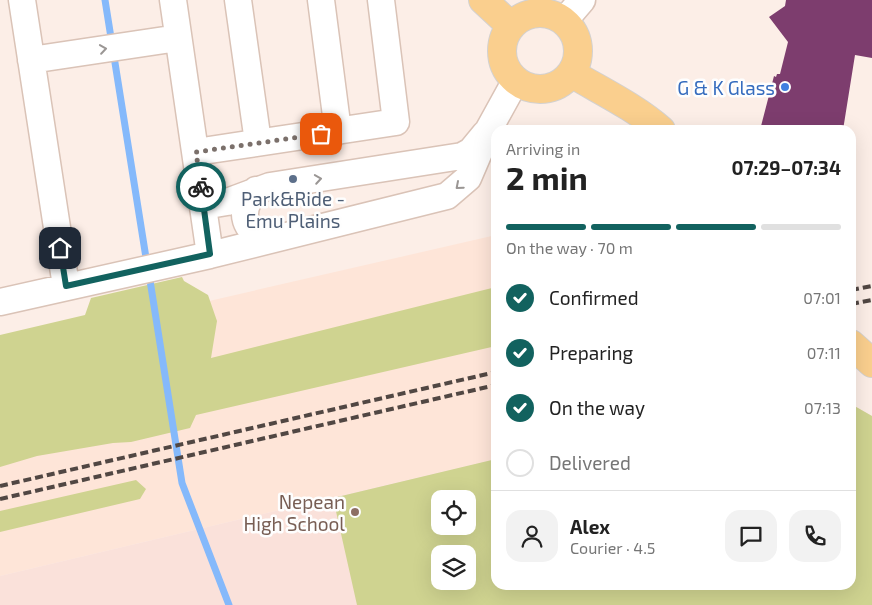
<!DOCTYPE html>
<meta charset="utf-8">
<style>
body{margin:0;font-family:"Exo 2",sans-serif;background:#f2f2f2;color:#222;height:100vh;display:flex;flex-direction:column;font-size:19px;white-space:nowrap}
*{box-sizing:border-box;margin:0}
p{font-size:16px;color:#767676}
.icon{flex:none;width:28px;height:28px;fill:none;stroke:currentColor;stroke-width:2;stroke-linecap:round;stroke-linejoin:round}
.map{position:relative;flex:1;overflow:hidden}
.details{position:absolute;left:491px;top:125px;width:365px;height:465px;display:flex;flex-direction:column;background:#fff;border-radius:15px;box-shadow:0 5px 20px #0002}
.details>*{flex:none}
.fabs{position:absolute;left:431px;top:490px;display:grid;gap:10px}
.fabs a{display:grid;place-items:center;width:45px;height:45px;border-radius:10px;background:#fff;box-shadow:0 5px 20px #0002;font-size:25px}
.pin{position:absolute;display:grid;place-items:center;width:42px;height:42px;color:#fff;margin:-21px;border-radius:10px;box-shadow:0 2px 8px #0006}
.courier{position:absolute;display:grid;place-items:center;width:50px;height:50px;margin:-25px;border:4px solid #12625f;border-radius:50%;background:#fff;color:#222;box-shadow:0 1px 6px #0007}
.headline em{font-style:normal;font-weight:700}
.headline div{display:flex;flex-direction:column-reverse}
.headline{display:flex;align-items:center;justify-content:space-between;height:85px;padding:0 15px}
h1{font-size:32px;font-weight:700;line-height:38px}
.bar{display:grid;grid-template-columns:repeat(4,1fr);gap:8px 5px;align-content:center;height:60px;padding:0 15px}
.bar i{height:6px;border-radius:4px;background:#e0e0e0}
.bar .active{background:#12625f}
.bar p{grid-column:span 4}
.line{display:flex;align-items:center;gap:12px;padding:0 15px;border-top:1px solid #e0e0e0}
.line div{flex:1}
.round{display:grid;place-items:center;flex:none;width:52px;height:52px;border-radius:15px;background:#f2f2f2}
ol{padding:0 15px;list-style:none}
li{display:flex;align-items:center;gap:15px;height:55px}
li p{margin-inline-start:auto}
li .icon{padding:5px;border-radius:50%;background:#12625f;color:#fff;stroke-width:4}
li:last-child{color:#767676}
li i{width:28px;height:28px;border:2px solid #e0e0e0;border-radius:50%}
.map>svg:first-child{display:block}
</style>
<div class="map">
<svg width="872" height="605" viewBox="0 0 872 605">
<rect width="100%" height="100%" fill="#fceee7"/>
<path fill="#fee5d8" d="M496,235V459L0,576V349Z"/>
<path fill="#fae1da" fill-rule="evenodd" d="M851,404L872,416V605H0V576L496,459V585H851ZM440,499H468V526H440ZM440,554H468V581H440Z"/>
<path fill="#cfd390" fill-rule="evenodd" d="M182,277L184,281L208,295L217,321L211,358L496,287V346L196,415L190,428L131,442L113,443L37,456L0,467V335L85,315L91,298Z
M851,404L872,416V605H357L333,498L496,459V585H851ZM440,499H468V526H440ZM440,554H468V581H440Z
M136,480L146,489L140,499L0,532V511Z"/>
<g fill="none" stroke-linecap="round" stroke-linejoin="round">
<path stroke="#85b9fb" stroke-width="7" d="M105,0L147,264
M149,274L182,483L229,605"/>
</g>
<path fill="#7d3d6e" d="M786,0H872V58L855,55L843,130H760L774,76L776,77L777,74H780L788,42L769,17L785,6Z"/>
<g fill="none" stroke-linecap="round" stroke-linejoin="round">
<defs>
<path id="minor" d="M22,0L66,286
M173,0L210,255
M238,0L258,142
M321,0L338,131
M564,21L582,0
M31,60L178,38
M196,152L396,122L381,0
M256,190C237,212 243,233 272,239
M203,206L227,202L270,186L462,156L471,151L485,134
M0,302L210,255L447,196L468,178L489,129L516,80"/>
<path id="major" d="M483,0L511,26
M502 51a38 38 0 1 1 76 0a38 38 0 1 1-76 0Z
M571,73C601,91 635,107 661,130
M851,344L872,363"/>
</defs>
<use href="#minor" stroke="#dac3b7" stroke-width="29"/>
<use href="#major" stroke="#d3d1d0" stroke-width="30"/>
<use href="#minor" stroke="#fff" stroke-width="26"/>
<use href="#major" stroke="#facf8e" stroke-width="28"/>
<path stroke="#514743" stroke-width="4" stroke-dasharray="8 4" stroke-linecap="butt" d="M851,290L872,286
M851,304L872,300
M0,486L496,372
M0,499L496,385"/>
</g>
<defs><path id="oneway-chevron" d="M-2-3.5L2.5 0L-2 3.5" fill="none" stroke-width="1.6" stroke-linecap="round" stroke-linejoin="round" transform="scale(1.25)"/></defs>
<g stroke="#9a9694">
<use href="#oneway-chevron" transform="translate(103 49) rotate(-8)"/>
<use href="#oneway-chevron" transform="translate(318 179) rotate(-9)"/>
<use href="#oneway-chevron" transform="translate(459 186) rotate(139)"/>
</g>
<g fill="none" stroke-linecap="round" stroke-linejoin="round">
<path stroke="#7b706b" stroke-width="5" stroke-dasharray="0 9" d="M201,187L196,152L321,134"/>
<path stroke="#12625f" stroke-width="6" d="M60,248L66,286L210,254L201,187"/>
</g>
<circle fill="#3f7fe0" stroke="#fefefe" stroke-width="2" cx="785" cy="87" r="5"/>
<circle fill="#5c6f8a" stroke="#fefefe" stroke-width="2" cx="293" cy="179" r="5"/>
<circle fill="#8d6e63" stroke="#fefefe" stroke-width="2" cx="355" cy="512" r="5"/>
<g text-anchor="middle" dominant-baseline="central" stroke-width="5" stroke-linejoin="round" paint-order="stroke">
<g font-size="19" fill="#366cbe" stroke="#fefefe" text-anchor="end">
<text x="775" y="87">G &amp; K Glass</text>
</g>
<g font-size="19" fill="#4e5e75" stroke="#fefefe">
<text x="293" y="198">Park&amp;Ride -<tspan x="293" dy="22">Emu Plains</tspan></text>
</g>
<g font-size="19" fill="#785e54" stroke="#fefefe" text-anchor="end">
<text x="345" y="501">Nepean<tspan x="345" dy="22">High School</tspan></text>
</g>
</g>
</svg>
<div class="fabs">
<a><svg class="icon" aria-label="locate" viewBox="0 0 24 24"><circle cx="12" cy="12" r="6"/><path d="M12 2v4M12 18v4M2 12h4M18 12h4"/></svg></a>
<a><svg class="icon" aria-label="layers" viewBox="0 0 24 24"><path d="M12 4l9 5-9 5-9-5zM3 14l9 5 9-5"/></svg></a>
</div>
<div class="pin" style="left:321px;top:134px;background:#ea580c"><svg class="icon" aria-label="bag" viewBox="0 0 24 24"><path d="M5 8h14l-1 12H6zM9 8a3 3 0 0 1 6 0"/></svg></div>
<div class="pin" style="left:60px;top:248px;background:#1f2937"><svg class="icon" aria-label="home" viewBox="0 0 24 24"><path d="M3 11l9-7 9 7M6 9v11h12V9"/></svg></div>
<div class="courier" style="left:201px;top:187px"><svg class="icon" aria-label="bike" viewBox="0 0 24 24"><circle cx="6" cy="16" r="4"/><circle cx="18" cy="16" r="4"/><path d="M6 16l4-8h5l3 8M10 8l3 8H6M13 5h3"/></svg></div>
<section class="details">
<div class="headline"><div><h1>2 min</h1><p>Arriving in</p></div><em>07:29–07:34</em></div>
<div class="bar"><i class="active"></i><i class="active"></i><i class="active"></i><i></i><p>On the way · 70 m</p></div>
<ol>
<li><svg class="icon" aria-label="check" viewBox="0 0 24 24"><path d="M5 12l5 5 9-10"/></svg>Confirmed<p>07:01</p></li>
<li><svg class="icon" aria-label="check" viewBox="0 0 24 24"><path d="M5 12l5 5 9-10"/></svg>Preparing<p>07:11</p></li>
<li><svg class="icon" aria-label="check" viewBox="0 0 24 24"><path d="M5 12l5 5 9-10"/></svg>On the way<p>07:13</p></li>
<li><i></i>Delivered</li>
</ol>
<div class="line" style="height:90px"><a class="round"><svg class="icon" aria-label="person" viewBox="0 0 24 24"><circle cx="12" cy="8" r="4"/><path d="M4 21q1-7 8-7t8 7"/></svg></a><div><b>Alex</b><p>Courier · 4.5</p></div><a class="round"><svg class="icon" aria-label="chat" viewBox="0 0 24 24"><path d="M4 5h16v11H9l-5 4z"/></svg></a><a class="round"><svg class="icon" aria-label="phone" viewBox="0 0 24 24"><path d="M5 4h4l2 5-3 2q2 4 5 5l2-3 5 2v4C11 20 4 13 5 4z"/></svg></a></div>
</section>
</div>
